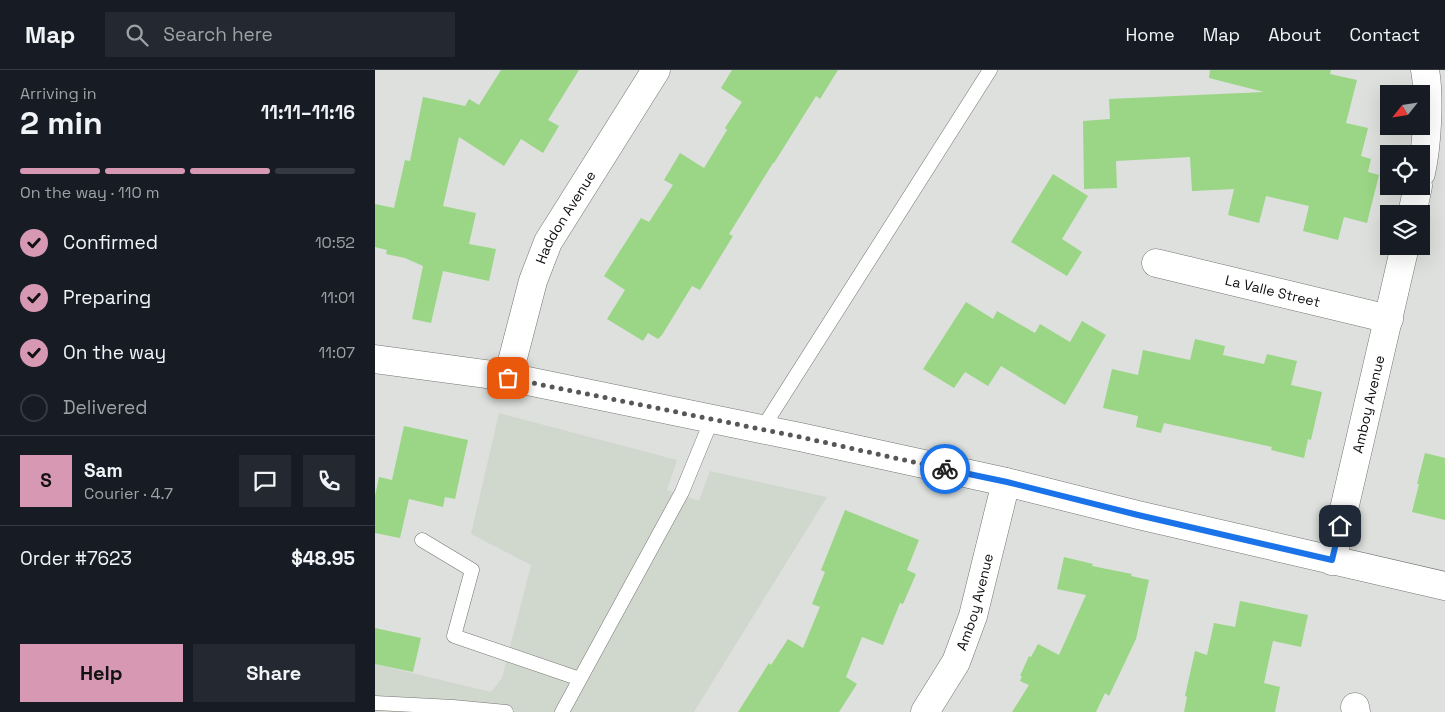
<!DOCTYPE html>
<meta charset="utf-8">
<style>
body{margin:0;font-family:"Space Grotesk",sans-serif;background:#242831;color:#f1f3f6;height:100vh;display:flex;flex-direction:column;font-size:19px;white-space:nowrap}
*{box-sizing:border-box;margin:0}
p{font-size:16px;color:#9ea1a6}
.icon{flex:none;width:28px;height:28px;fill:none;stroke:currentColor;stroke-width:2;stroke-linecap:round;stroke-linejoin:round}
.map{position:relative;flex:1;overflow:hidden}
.panel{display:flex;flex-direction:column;background:#171b24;width:375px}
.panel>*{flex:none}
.needle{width:32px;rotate:240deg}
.tools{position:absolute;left:1005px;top:15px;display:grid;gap:10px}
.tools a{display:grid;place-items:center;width:50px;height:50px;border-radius:0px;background:#171b24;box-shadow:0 5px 20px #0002;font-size:25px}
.pin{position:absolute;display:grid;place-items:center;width:42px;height:42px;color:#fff;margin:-21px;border-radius:10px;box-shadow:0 2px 8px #0006}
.courier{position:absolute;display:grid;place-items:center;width:50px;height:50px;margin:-25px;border:4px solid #1a73e8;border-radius:50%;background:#fff;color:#222;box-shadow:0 1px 6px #0007}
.overview em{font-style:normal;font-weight:800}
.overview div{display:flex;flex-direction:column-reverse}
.overview{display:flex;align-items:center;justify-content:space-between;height:85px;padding:0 20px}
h1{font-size:32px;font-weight:800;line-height:38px}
.bar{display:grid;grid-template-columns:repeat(4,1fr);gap:8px 5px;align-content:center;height:60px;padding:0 20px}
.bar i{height:6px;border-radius:4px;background:#363941}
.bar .current{background:#d698b3}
.bar p{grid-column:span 4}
.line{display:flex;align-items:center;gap:12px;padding:0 20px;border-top:1px solid #363941}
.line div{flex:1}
.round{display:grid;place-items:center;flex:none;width:52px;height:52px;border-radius:0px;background:#242831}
ol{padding:0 20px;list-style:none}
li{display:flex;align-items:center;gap:15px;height:55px}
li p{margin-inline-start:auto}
li .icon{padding:5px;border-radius:50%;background:#d698b3;color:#111;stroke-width:4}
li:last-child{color:#9ea1a6}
li i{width:28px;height:28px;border:2px solid #363941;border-radius:50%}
.primary-button{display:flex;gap:10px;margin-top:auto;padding:10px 20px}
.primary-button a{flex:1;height:58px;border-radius:0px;background:#d698b3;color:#111;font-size:20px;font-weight:800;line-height:58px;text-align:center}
.primary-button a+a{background:#242831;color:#f1f3f6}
header{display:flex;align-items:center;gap:30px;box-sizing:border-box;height:70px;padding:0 25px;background:#171b24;border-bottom:1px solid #363941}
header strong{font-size:24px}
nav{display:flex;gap:28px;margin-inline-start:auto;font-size:18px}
.search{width:350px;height:45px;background:#242831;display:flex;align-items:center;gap:12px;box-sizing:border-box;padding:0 18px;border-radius:0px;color:#9ea1a6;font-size:19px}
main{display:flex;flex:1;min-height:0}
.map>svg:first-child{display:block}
</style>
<header>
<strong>Map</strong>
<div class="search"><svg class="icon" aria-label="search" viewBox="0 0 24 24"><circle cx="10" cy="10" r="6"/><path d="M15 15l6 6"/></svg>Search here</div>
<nav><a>Home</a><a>Map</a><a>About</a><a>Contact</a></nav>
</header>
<main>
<section class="panel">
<div class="overview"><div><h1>2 min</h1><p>Arriving in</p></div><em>11:11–11:16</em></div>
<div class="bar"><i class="current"></i><i class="current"></i><i class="current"></i><i></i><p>On the way · 110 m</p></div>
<ol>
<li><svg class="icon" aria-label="check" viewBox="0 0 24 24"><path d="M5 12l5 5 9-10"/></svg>Confirmed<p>10:52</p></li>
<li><svg class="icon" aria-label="check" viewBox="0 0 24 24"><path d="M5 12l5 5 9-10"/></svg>Preparing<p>11:01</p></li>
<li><svg class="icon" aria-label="check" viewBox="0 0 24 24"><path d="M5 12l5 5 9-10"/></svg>On the way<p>11:07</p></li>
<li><i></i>Delivered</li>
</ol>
<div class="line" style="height:90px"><b class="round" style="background:#d698b3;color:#111">S</b><div><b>Sam</b><p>Courier · 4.7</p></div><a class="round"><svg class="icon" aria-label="chat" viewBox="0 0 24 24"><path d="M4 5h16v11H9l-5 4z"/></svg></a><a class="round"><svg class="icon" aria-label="phone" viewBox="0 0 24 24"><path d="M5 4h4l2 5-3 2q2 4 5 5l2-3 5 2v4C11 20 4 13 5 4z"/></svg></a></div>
<div class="line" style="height:65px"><div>Order #7623</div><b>$48.95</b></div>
<div class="primary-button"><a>Help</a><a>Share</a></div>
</section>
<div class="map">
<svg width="1070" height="642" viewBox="0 0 1070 642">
<rect width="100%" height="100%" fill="#dde0dc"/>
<path fill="#d0d8cd" d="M124,343L302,390L292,420L324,431L335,401L452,427L319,642H0V594L116,622L127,608L156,495L96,464Z"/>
<path fill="#9ad685" d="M126,0H204L173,50L184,56L168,83L146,69L129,96L84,67L68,136L101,143L94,174L121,179L114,211L68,201L56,253L37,249L48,196L30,188L11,184L12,180L0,177V134L19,138L30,90L35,91L48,27L90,36L94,29L104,35Z
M357,0H463L445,29L441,26L399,93H398L354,164L358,166L325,220L317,216L287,265L283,269L273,263L268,271L232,249L250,220L229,206L266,148L274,152L298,115L289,110L305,83L329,98L352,60L350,58L367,32L346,18Z
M835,0H956L955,4L982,10L971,53L993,58L986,86L996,89L993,102L1004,105L992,153L969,147L963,170L928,161L934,136L891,126L884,153L853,145L859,119L817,121L815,87L741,91L742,118L709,119L708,51L735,49L734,29L889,22L834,8Z
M678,104L713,126L687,169L707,182L692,206L636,172Z
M591,232L618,249L622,241L660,263L665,254L695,272L707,251L731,265L690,335L626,296L613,316L590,302L579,318L548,299Z
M820,269L850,276L848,285L889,294L892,284L922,291L916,315L947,322L936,370L933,369L929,388L896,380L897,377L789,353L786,363L761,357L763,346L728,338L737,299L763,305L768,280L815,290Z
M29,356L93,370L80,429L70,427L68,437L34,429L25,468L0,463V426L4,407L17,410Z
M1050,383L1070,388V450L1037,442L1044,414H1042Z
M470,440L544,470L532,500L541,504L528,534L525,533L508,575L487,567L471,607L482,614L464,642H363L394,593L396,595L413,569L428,578L445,537L437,534L450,502L446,500Z
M689,487L718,494L717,496L757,504L756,506L774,510L761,569L734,626L730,623L721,642H637L654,615L645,611L647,606H645L654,586L656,587L663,574L684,585L711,525L682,519Z
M865,531L933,545L926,577L898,571L889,613L905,617L900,642H809L812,627L810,626L820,581L832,585L839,553L860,557Z
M0,558L46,568L38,602L0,594Z"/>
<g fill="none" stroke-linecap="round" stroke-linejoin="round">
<defs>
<path id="service" d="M387,359L615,0
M47,470L97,500L79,566L205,609
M0,633L78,637L131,642
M187,642L307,422L337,349"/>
<g id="minor">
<path d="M1046,103C1052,76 1055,27 1050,0"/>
<path d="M1037,144L1043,116"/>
<path id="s1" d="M781,193L1014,249"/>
<path id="s2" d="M133,307L158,211L173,172L281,0"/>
<path id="s3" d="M957,491L1030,176"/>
<path d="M980,637L981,642"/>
<path id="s4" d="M550,642L581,592L598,546L631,412"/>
</g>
<path id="tertiary" d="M0,289L133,307L425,367L631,412L763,445L1070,516"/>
</defs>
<use href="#service" stroke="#737672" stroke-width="15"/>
<use href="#minor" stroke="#737672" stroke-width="29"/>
<use href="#tertiary" stroke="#737672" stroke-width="29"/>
<use href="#service" stroke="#fff" stroke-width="14"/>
<use href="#minor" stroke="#fff" stroke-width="28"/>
<use href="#tertiary" stroke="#fff" stroke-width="28"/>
</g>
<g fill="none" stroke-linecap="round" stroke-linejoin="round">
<path stroke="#565855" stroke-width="5" stroke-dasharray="0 9" d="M133,308L425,367L570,399"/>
<path stroke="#1a73e8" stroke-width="6" d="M570,399L632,412L763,445L957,490L965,456"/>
</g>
<g text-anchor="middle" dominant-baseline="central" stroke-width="4" stroke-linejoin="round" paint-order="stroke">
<g font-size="14" fill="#0e0f0d" stroke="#fff">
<text stroke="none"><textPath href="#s2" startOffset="171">Haddon Avenue</textPath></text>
<text stroke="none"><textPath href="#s1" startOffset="120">La Valle Street</textPath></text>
<text stroke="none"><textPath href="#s3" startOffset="161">Amboy Avenue</textPath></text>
<text stroke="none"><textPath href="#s4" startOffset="122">Amboy Avenue</textPath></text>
</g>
</g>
</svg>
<div class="tools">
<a><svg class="needle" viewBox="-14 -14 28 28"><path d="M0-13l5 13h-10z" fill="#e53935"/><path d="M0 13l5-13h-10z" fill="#9ea1a6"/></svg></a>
<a><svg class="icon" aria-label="locate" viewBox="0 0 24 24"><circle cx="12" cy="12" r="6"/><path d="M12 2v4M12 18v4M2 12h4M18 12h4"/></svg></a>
<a><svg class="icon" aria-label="layers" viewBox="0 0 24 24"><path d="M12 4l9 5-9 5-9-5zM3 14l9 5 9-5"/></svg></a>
</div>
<div class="pin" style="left:133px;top:308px;background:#ea580c"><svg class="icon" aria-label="bag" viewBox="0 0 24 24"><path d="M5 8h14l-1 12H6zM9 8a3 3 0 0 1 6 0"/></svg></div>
<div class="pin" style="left:965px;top:456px;background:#1f2937"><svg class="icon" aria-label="home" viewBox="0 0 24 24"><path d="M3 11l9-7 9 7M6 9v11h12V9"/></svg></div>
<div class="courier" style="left:570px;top:399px"><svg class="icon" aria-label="bike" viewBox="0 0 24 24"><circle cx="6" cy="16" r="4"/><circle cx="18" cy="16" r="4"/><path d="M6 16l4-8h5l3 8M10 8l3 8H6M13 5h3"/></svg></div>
</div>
</main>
